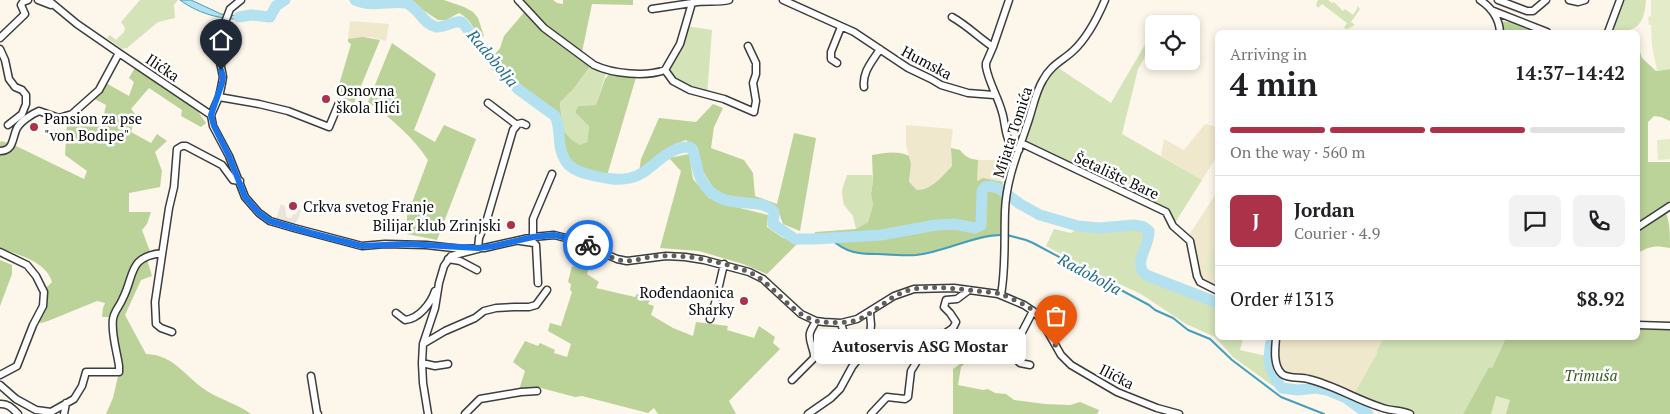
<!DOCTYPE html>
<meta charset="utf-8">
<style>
body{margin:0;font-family:"PT Serif",serif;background:#f2f2f2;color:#202124;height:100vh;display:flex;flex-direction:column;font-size:19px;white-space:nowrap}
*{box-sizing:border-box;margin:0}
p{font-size:16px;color:#757577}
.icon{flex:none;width:28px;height:28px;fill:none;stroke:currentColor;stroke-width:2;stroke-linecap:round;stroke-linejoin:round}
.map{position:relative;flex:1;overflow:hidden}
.drawer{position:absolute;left:1215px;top:30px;width:425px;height:310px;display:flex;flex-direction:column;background:#fff;border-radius:8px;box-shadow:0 2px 8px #0003}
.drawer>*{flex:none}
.fabs{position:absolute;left:1145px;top:15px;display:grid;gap:10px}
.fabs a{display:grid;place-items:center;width:55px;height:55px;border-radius:8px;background:#fff;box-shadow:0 2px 8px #0003;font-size:25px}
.pin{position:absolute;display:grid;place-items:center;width:42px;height:42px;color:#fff;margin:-51px -21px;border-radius:50% 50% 50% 0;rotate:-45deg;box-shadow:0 0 5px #0007}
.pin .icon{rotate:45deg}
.courier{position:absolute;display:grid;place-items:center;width:50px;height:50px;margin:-25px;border:4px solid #1a73e8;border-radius:50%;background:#fff;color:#222;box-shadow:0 1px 6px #0007}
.bubble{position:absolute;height:35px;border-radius:8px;background:#fff;box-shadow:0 2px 8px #0003;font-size:16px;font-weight:700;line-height:35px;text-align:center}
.head em{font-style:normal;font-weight:700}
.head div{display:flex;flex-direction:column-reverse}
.head{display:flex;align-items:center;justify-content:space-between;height:85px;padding:0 15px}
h1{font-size:32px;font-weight:700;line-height:38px}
.bar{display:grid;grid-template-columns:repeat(4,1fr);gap:8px 5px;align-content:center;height:60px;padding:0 15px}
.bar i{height:6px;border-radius:4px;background:#e0e0e0}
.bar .selected{background:#ab3249}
.bar p{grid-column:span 4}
.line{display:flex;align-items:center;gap:12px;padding:0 15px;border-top:1px solid #e0e0e0}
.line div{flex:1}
.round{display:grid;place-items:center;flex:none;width:52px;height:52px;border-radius:8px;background:#f2f2f2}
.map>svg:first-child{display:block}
</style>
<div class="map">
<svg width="1670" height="414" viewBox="0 0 1670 414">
<rect width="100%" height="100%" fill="#fdf6ea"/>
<path fill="#f0e8cd" d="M350,21L389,24L386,41L371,37L348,39Z
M1205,124L1217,127V156L1202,180L1161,156L1164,139L1184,150Z
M906,125L953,129L951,145L952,166L936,182L925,190H917L909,183L911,164L906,145Z
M978,160H1011L1003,182L995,180L976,181Z
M1217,192V291L1200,282L1187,238Z
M1276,338H1384L1377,348V353L1353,396L1340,390L1286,377L1276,364Z"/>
<path fill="#d4e3b8" d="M140,0H178L174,5L175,18L158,22L127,48L122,49L107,38L110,35L116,40L124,32L125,28L121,22Z
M1318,0H1328L1332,3L1334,2L1343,11L1345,9L1353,15L1357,9V6L1360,9L1351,22L1355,25L1347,29L1344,28L1347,23L1322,4L1318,8L1316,5Z
M1621,0H1646C1644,27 1636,32 1609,32Z
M686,26L712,30L707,96L677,83L665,70Z
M1154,29V40L1138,69L1122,134L1202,180L1173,226L1168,214L1021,143L1034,103L1054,65L1111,103Z
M591,65L606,73L596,105L578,106L575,112L589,125L587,142L580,146C569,139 563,133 558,121L561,115L560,101L575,87Z
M847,175H872L873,181L871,194L873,205L868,222L856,229L853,216L844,205L843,201L842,190Z
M1127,228L1142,229L1146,232C1147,247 1135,255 1138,271L1147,278L1217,307L1218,338H1243L1240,350L1266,356L1273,379V386L1233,357L1215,337L1186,324L1141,294L1102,276L1046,246L1054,229L1071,233L1076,229L1095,230Z
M1384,338H1506L1492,368L1489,367L1463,414H1410L1353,396L1377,353V349Z"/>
<path fill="#bbd299" d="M408,0H444L464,7L473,12L478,18L484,36L479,38C474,29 470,18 459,13L446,20H438Z
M518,0H553L557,3L563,4V0H633V5L592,4L581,57L591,65L575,87L560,102L561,115L558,121C564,133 569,139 580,145L587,142L589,126L575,112L578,106L596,105L605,79L612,71L637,74L606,179C586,174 561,169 559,143C559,134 559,124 555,116L518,89L491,59L500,48L504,36L527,9Z
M1498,21L1519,23L1520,26L1536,32H1500Z
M363,37L380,40L354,103L336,95L351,44L348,42V39Z
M392,43L436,74L414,130L435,142L444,125L476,139L437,240L407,234V216L428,160C413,137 391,118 368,102Z
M1638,46L1642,58L1656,71L1670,69V121L1661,117L1654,116L1648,122V162H1670V201L1663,208C1670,217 1670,235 1670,248C1656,245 1649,246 1638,253Z
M136,66L195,107L206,123L201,127L181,116L182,110L149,88L131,109L136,115L131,132L151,143L157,134L167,141L155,152L162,171L160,187L129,193V212H151L147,224L142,230L151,254L146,256L152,276L141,280L125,315L146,354C175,355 185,377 207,391C221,400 238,404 251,414H106L113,398L119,372L113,317H102L103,308L105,303L97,301L48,321L41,323L38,322L47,287L52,282C46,261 18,255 0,248V143L1,141L12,144L84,179L87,171L65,155L67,123L73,118L101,127L106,105L91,97L104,82L129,96L134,82L129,78Z
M713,104L723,108L714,127L711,148L744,160L753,173L755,196L777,204L794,133L816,138L800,231L783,224L779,213L773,205L755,200L728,197L713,188L703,171L697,150L686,140L675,144L639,172L641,159L659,118L696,122Z
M951,148L960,150C966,157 969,159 978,160L977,181L983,178L1003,182L1000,189L1004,193L1003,198L1006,204L1003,235L985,238L917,255L900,256L859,254L843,248L831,239H815V232L856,229L868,222L873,205L871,194L873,181L872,155C884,153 898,150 909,156L911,164L909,182L917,190C932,190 942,176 952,166Z
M689,154L693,179L709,198L736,207L768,215L767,227L783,238L798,243L767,274L743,264L699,251L660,248L681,171L669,158Z
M0,260L12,265V274L0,306Z
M581,263L590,264L587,274L599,282L596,288L635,297L637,294L651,298L648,304L654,306L651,315L673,328L693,336L696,322L728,326L727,330L754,338L759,326L775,337L773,343L780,349L729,401L736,414H658L654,408L648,413L582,396L575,397L541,388L519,390L525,371L513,362L525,341L538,346L540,343L555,350L554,353L567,357L571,344L548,331L550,323L561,326L572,292L570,290L571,284L568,282L572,266L579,268Z
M1638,325L1670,326V414H1463L1489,367L1492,368L1506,338H1638Z
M979,347L982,352L978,361H968L961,367L958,385L983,390L988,389L995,393L1006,394L1014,400L1045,404L1070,405L1080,402L1099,410L1097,414H953V369L971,356Z"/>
<path fill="#e4ebc9" d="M1651,0H1670V69L1657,71L1652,45L1651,25H1649L1648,17L1651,16Z
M1670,139V159L1658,160L1657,140Z
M1214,251L1217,254V278L1202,267Z
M1496,396L1510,400L1506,414H1491Z"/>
<path fill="#ebe4db" d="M281,204L285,206L286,216L288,218H292L293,214H296L299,209L301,211L294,228L275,222Z"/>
<path fill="#b4e1ef" stroke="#439ebe" d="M180,0H191L221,14L238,16L240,14L252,13L253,18C228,22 200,15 180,0Z"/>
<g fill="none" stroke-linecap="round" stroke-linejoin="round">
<path stroke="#439ebe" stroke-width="2" d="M1007,235L1026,240L1033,243L1149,305L1155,310L1173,318L1188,330L1210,339L1232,360L1281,397L1324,414
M831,239C846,253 859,254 877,254C890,254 903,256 916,255C945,252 973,235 1002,235"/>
<path stroke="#b4e1ef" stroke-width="11" d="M355,0C372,8 390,0 406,3C418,7 423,24 436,27C445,28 453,20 462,22L496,66L518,89L555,116C562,130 556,146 565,160C570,169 582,173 591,175C604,178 617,181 630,178C653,173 664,146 690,147L693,150C696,160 697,173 702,181C721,215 761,194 774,212L773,224L795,239H815L881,235L936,225L954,224L975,228L981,225L982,191L985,187L991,186L1000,189L1020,204L1040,215L1078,226L1099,228L1134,225L1144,227L1149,231C1150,246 1132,263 1146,275L1218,303
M239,17L251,15L270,17L276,6L285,0
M1272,338C1267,358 1268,371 1282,388L1298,390L1316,388L1327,390L1346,398L1368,414"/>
<defs>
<path id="minor" d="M38,0L51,5
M48,0L77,24L119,53L211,115L213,126L229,156L245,197L259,213L270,221L294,228L362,246L385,244L426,245L462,249L484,248L533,237L554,235L574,240L617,259L627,261L666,256L685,257L704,260L749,272L763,279L801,314L816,321L824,322L841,323L857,319L894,296L914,289L954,288L998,294L1024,305L1033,311L1040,318L1061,355L1071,365L1117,392L1157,408L1179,414
M518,0L544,28L594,65C613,74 646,77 665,70L673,81L690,90L724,99L754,112L756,101L753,83L756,74V63L748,46
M783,0L854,32L908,68L931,79L941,85L968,93L994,95
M1009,0L993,47L986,63V67C989,83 998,97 1002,112C1006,123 1004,146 1019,150
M1480,0C1492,8 1499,18 1500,32
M1498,0L1527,11H1533L1546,0
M1569,0L1578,2L1585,0
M652,9L692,3
M1491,10L1547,32
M952,17C968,26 978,37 993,47
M1608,32L1620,0
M0,38L25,14L21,5L23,2L28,0
M0,49L5,60L9,79L15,87L22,90L26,95V104L22,114L8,125
M837,63L831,59V52L841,27
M665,70L680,44L692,3C705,0 717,3 729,0
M864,87C862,72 872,62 880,49
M219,97L259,104L288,111L329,127L339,103
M488,103L517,125
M211,115L219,97L222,83L223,77L220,62L224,25L230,9L241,0
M1021,143L1166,212L1173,226L1190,241L1197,276L1200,282L1218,291
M0,151C14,151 12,138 17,128C21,121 32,114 39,111L59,118L72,114L99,90L119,53
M1638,227L1670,206
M533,237V219L552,174
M520,241L534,243L536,245L538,283
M0,252L27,265L36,276L44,292L43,306L33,325L17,366L0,375
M448,259L460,261L477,270
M1001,295C1006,267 1004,239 1005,211C1006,179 1019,150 1029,119C1033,107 1036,91 1043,80C1051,65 1062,61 1073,51C1088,37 1097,19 1105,0
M396,313L405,320C419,319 431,303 435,291
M710,319L715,303L724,264
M841,323C843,329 844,337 849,342C854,348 860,348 861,357
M1638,325L1670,326
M172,332L161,328L156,324L155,302L169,208L174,187L177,149L182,146H186L222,165L233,180L240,181
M1276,338C1275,349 1273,366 1282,374C1288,379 1301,377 1308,379C1334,385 1355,399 1380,407C1389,411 1401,410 1410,414
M423,344L445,331L475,318L484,311L496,308L515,307H529L536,305L547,290
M422,363L435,366L448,364
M1030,365L1020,363L1016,359L1019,338L1033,311
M311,376L317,413L318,414
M792,380L814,358C815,350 808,342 810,333C811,329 814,325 816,321
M0,385L16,399L36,410L51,412L74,399L82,386L86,372H119V366C117,351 111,334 113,319C114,311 120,306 123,298C135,274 128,257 162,253
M0,404C8,403 13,409 18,414
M64,414L66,403
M428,414L423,383L422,363L423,344L435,308L439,283L444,266L451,256L478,249L479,238L487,219L513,130L518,124L522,123L526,125
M465,414L480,399L521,392L537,391
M808,414L831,398L840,389L852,367L869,345L871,325L870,313
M871,414L887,397L905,399L908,397L911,371L919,358L934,341L953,328L956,322L950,313L944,307L946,300L957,299L969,290"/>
</defs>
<use href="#minor" stroke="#3d3d3d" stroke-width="9"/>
<use href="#minor" stroke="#fff" stroke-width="6"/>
</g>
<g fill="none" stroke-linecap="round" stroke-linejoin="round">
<path stroke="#5f5d58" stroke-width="5" stroke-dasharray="0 9" d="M588,245C599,251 613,260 626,261C636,261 646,257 656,256C687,254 720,261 749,272C776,284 793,320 823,322C834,323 846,323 857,320C875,313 888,297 906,291C928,284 955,289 978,291C985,292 993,292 1000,294C1011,298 1025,304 1034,311C1044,320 1049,335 1056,346"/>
<path stroke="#1a73e8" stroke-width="6" d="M221,70L223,77L222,83L211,115L214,126L229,156L245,197L259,213L270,221L311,233L362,246L407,244L478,248L494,246L533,237L554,235L563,237L588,245"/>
</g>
<g fill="#ab3249" stroke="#fff" stroke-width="2">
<circle cx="326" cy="99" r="5"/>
<circle cx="34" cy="127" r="5"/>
<circle cx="293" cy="206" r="5"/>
<circle cx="511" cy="225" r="5"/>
<circle cx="744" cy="301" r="5"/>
</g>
<g text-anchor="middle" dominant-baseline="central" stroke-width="5" stroke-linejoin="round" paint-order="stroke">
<g font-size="15" fill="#0a0a0a" stroke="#fff">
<text transform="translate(927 62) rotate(28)">Humska</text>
<text transform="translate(163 67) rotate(34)">Ilićka</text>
<text transform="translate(1012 132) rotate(-72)">Mijata Tomića</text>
<text transform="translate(1117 175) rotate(25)">Šetalište Bare</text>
<text transform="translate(1117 376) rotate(27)">Ilićka</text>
</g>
<g font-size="15" fill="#0a0a0a" stroke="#fff" text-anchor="start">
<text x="336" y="90">Osnovna<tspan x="336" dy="17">škola Ilići</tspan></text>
<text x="44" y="118">Pansion za pse<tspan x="44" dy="17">"von Bodipe"</tspan></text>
<text x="303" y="206">Crkva svetog Franje</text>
<text x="501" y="225" text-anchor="end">Bilijar klub Zrinjski</text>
<text x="734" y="292" text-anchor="end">Rođendaonica<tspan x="734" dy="17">Sharky</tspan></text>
</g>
<g font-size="15" font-style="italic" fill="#365a22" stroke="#fff">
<text x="1591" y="375">Trimuša</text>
</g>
<g font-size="16" font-style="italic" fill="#226e8e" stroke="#fff">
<text transform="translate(493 58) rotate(50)">Radobolja</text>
<text transform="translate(1090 274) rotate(28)">Radobolja</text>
</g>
</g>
</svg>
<div class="fabs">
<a><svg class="icon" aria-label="locate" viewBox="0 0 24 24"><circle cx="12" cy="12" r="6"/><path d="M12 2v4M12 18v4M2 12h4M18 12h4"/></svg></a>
</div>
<div class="pin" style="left:1056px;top:346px;background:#ea580c"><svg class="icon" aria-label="bag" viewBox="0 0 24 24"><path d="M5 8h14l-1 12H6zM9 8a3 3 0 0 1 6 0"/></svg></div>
<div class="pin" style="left:221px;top:70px;background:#1f2937"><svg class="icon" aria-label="home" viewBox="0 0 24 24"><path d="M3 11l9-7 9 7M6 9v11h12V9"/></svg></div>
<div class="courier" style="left:588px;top:245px"><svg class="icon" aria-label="bike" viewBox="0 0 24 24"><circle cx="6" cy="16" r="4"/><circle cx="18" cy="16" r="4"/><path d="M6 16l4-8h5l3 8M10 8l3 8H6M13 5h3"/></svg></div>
<div class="bubble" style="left:814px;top:329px;width:212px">Autoservis ASG Mostar</div>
<section class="drawer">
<div class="head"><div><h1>4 min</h1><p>Arriving in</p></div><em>14:37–14:42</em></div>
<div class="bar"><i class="selected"></i><i class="selected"></i><i class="selected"></i><i></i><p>On the way · 560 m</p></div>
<div class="line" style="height:90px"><b class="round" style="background:#ab3249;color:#fff">J</b><div><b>Jordan</b><p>Courier · 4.9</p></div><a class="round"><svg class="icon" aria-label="chat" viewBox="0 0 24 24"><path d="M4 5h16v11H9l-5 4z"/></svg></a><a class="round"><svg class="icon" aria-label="phone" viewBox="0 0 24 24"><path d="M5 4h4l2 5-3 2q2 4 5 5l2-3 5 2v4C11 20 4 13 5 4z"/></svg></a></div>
<div class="line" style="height:65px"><div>Order #1313</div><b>$8.92</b></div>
</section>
</div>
